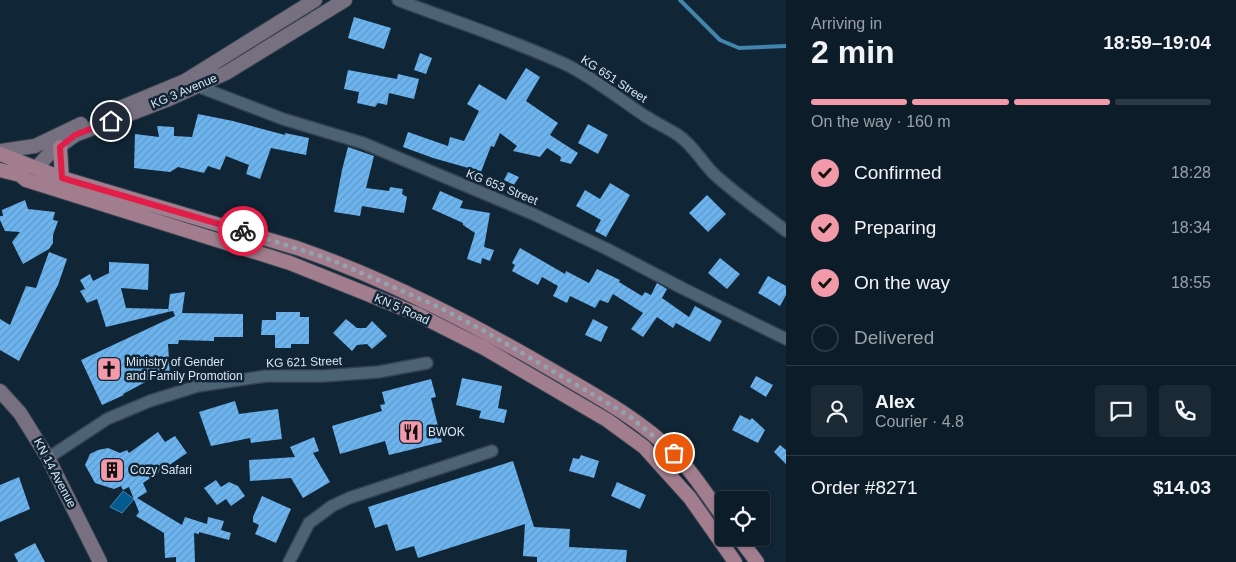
<!DOCTYPE html>
<meta charset="utf-8">
<style>
body{margin:0;font-family:Arial,sans-serif;background:#1a2934;color:#f1f3f6;height:100vh;display:flex;flex-direction:column;font-size:19px;white-space:nowrap}
*{box-sizing:border-box;margin:0}
p{font-size:16px;color:#9aa1a8}
.icon{flex:none;width:28px;height:28px;fill:none;stroke:currentColor;stroke-width:2;stroke-linecap:round;stroke-linejoin:round}
.map{position:relative;flex:1;overflow:hidden}
.drawer{display:flex;flex-direction:column;background:#0c1c28;width:450px}
.drawer>*{flex:none}
.tools{position:absolute;left:715px;top:491px;display:grid;gap:10px}
.tools a{display:grid;place-items:center;width:55px;height:55px;border-radius:5px;background:#0c1c28;box-shadow:0 1px 4px #0004,0 0 0 1px #2c3a45;font-size:25px}
.pin{position:absolute;display:grid;place-items:center;width:42px;height:42px;color:#fff;margin:-21px;border:2px solid #fff;border-radius:50%;box-shadow:0 1px 5px #0007}
.courier{position:absolute;display:grid;place-items:center;width:50px;height:50px;margin:-25px;border:4px solid #e11d48;border-radius:50%;background:#fff;color:#222;box-shadow:0 1px 6px #0007}
.headline em{font-style:normal;font-weight:600}
.headline div{display:flex;flex-direction:column-reverse}
.headline{display:flex;align-items:center;justify-content:space-between;height:85px;padding:0 25px}
h1{font-size:32px;font-weight:600;line-height:38px}
.bar{display:grid;grid-template-columns:repeat(4,1fr);gap:8px 5px;align-content:center;height:60px;padding:0 25px}
.bar i{height:6px;border-radius:4px;background:#2c3a45}
.bar .current{background:#f39aaa}
.bar p{grid-column:span 4}
.line{display:flex;align-items:center;gap:12px;padding:0 25px;border-top:1px solid #2c3a45}
.line div{flex:1}
.round{display:grid;place-items:center;flex:none;width:52px;height:52px;border-radius:5px;background:#1a2934}
ol{padding:0 25px;list-style:none}
li{display:flex;align-items:center;gap:15px;height:55px}
li p{margin-inline-start:auto}
li .icon{padding:5px;border-radius:50%;background:#f39aaa;color:#111;stroke-width:4}
li:last-child{color:#9aa1a8}
li i{width:28px;height:28px;border:2px solid #2c3a45;border-radius:50%}
main{display:flex;flex:1;min-height:0}
.map>svg:first-child{display:block}
</style>
<main>
<div class="map">
<svg width="786" height="562" viewBox="0 0 786 562">
<defs>
<pattern id="building-hatch" width="6" height="6" patternUnits="userSpaceOnUse" patternTransform="scale(1.25)"><rect width="6" height="6" fill="#6cb4ef"/><path d="M-1 1l2-2M0 6l6-6M5 7l2-2" fill="none" stroke="#6198c5"/></pattern>
</defs>
<rect width="100%" height="100%" fill="#102535"/>
<path fill="#045b90" stroke="#4485ad" d="M123,491L134,499L122,513L110,507Z"/>
<g fill="none" stroke-linecap="round" stroke-linejoin="round">
<path stroke="#4485ad" stroke-width="4" d="M680,0L720,40L739,48L786,46"/>
</g>
<path fill="url(#building-hatch)" d="M354,17L391,28L384,49L348,38Z
M420,53L432,58L426,74L414,70Z
M526,68L540,77L526,101L558,123L550,135L578,153L571,164L560,161L561,157L547,148L540,157L513,151L517,146L500,133L494,147L491,146L479,177L470,174L472,169L433,158L403,147L408,132L448,146L450,137L464,141L479,111L467,104L479,84L506,100Z
M348,70L397,79L398,74L419,79L414,99L389,93L387,105L378,103L375,107L357,103L359,92L344,89Z
M198,114L233,121L285,135V133L309,138L306,155L271,148L260,179L246,174L249,165L226,156L220,170L208,166L204,173L178,167L170,172L134,168L135,134L159,137L157,126L174,127V136L192,137Z
M588,124L608,135L598,154L578,143Z
M348,147L374,156L366,188L389,191L390,187L403,189L402,194L407,197L404,213L362,206L360,216L334,212L342,170Z
M508,172L519,177L514,185L504,180Z
M610,183L630,195L606,237L595,231L601,220L576,206L585,190L600,199Z
M440,191L463,201L460,208L490,213L484,247L494,250L490,261L482,258L481,264L467,259L475,233L463,225V223L432,209Z
M707,195L726,214L708,232L689,213Z
M25,200L28,209L55,212L53,220L58,221L53,235V243L49,249L23,264L12,242L20,232L5,231L0,220V216H3L2,210Z
M520,248L565,274L566,271L589,283L597,269L620,280L619,282L642,296L645,292L651,295L657,283L667,289L662,298L689,317L695,306L722,321L710,342L676,323L673,328L657,317L643,337L631,329L643,313L613,294L608,303L600,300L595,308L570,296L567,303L553,296L558,286L542,277L538,285L512,271L515,265L512,263Z
M49,252L67,259L58,285L19,361L0,350V319L10,325L26,286L36,288Z
M720,258L740,274L727,289L708,273Z
M109,262L149,264L148,290L121,288L126,308L168,309V312L106,327L97,299L87,303L80,291L85,289L80,280L90,274L93,281L109,273Z
M768,276L786,286V295L780,306L758,293Z
M185,292L182,313L243,314V337H214V341L179,340L178,344H168L170,376L153,378L123,394L124,395L102,405L81,360L175,316L173,311L168,312L170,294Z
M276,312H300V317H309V344H291V348H275V335H261L262,320H276Z
M346,319L357,328H366L372,321L387,336L372,349L367,344L357,345L352,351L333,333Z
M593,319L608,327L601,342L585,335Z
M756,376L773,385L766,397L750,387Z
M462,378L502,386L498,408L507,410L504,423L479,418L481,411L456,405Z
M431,379L436,397L431,398L442,442L389,455L385,441L340,454L332,426L382,411L380,405L385,404L382,392Z
M235,401L239,414L278,409L282,439L251,443L250,438L211,446L199,412Z
M740,415L750,420L752,418L765,430L758,443L732,430Z
M158,432L165,442L175,436L187,453L143,483L147,492L137,498L182,525L185,517L207,524L208,517L224,521L221,530L231,533L229,540L199,532V534L194,533L195,562H176V557L165,558L164,533L136,516L139,512L129,487L123,490L121,486L114,489L95,483L85,465L90,454L98,450L108,448L120,453L127,450L129,453Z
M314,437L319,451L313,453L330,482L303,498L291,478L250,481L249,460L295,457L290,447Z
M780,445L786,450V464L774,452Z
M581,455L599,461L594,478L569,471L573,458L579,459Z
M513,461L534,527L570,529L569,547L627,550L626,562H537V557L523,556L525,524L418,558L414,546L396,551L387,524L375,528L368,507Z
M19,477L30,509L0,522V485Z
M216,480L221,487L229,482L238,486L245,496L231,506L226,499L217,505L204,488Z
M617,482L646,495L640,509L611,496Z
M262,496L291,509L276,543L255,534L259,525L253,522V517Z
M35,543L45,562H18L14,554Z"/>
<g fill="none" stroke-linecap="round" stroke-linejoin="round">
<defs>
<path id="minor" d="M398,0C456,22 513,40 569,66C596,80 620,99 645,116C656,123 667,128 678,135C693,145 701,161 714,174C737,195 762,212 786,231
M197,86L283,119L363,143L533,214L607,249L684,289L786,339
M48,458L107,419L150,401L198,386L266,376H323L378,372L427,363
M289,562L309,523L332,506L349,498L492,451"/>
<path id="secondary" d="M120,108L185,81L315,0
M0,151L35,146L81,124
M29,176L50,153L75,135L169,99L226,73L345,0
M0,391L20,413L48,458L100,562"/>
<path id="primary" d="M60,147L62,178
M0,154L62,178L297,248C389,280 473,324 557,373C598,397 639,419 673,452C691,469 708,497 724,518
M0,170L20,175L26,180L290,263L417,314L484,348L607,420L644,447L690,498L735,562
M739,538L757,562"/>
</defs>
<use href="#minor" stroke="#34414f" stroke-width="14"/>
<use href="#secondary" stroke="#34414f" stroke-width="16"/>
<use href="#primary" stroke="#34414f" stroke-width="16"/>
<use href="#minor" stroke="#4c6376" stroke-width="11"/>
<use href="#secondary" stroke="#777081" stroke-width="14"/>
<use href="#primary" stroke="#a27d8d" stroke-width="14"/>
</g>
<g fill="none" stroke-linecap="round" stroke-linejoin="round">
<path stroke="#93a2af" stroke-width="5" stroke-dasharray="0 9" d="M243,231L332,260L441,308L486,332L628,415L674,453"/>
<path stroke="#e11d48" stroke-width="6" d="M111,121L75,135L60,147L62,178L243,231"/>
</g>
<defs>
<symbol id="church-square" viewBox="-11 -11 22 22"><rect x="-9" y="-9" width="18" height="18" rx="4" fill="#f39aaa" stroke="#102535"/><path d="M-1.2-6h2.4v3.5h3.3v2.4h-3.3V6h-2.4V-.1h-3.3v-2.4h3.3Z" fill="#111"/></symbol>
<symbol id="restaurant-square" viewBox="-11 -11 22 22"><rect x="-9" y="-9" width="18" height="18" rx="4" fill="#f39aaa" stroke="#102535"/><path d="M-5-6h1v4h1v-4h1v4h1v-4h1v5L-1.5 .5V6h-2V.5L-5-1ZM5-6V6H3V1.5H1.5Q1.5-4 5-6Z" fill="#111"/></symbol>
<symbol id="building-square" viewBox="-11 -11 22 22"><rect x="-9" y="-9" width="18" height="18" rx="4" fill="#f39aaa" stroke="#102535"/><path d="M-4-6H4V6H1V3H-1V6H-4ZM-2.5-4.3h1.7v1.8h-1.7ZM.8-4.3h1.7v1.8H.8ZM-2.5-1h1.7V.8h-1.7ZM.8-1h1.7V.8H.8Z" fill="#111"/></symbol>
</defs>
<g fill-rule="evenodd">
<use href="#church-square" x="95" y="355" width="28" height="28"/>
<use href="#restaurant-square" x="397" y="418" width="28" height="28"/>
<use href="#building-square" x="98" y="456" width="28" height="28"/>
</g>
<g text-anchor="middle" dominant-baseline="central" stroke-width="5" stroke-linejoin="round" paint-order="stroke">
<g font-size="12" fill="#dae6f1" stroke="#102535">
<text transform="translate(614 79) rotate(33)">KG 651 Street</text>
<text transform="translate(184 91) rotate(-23)">KG 3 Avenue</text>
<text transform="translate(502 187) rotate(22)">KG 653 Street</text>
<text transform="translate(402 309) rotate(24)">KN 5 Road</text>
<text transform="translate(304 362) rotate(-2)">KG 621 Street</text>
<text transform="translate(55 473) rotate(62)">KN 14 Avenue</text>
</g>
<g font-size="12" fill="#dae6f1" stroke="#102535" text-anchor="start">
<text x="126" y="362">Ministry of Gender<tspan x="126" dy="14">and Family Promotion</tspan></text>
<text x="428" y="432">BWOK</text>
<text x="130" y="470">Cozy Safari</text>
</g>
</g>
</svg>
<div class="tools">
<a><svg class="icon" aria-label="locate" viewBox="0 0 24 24"><circle cx="12" cy="12" r="6"/><path d="M12 2v4M12 18v4M2 12h4M18 12h4"/></svg></a>
</div>
<div class="pin" style="left:674px;top:453px;background:#ea580c"><svg class="icon" aria-label="bag" viewBox="0 0 24 24"><path d="M5 8h14l-1 12H6zM9 8a3 3 0 0 1 6 0"/></svg></div>
<div class="pin" style="left:111px;top:121px;background:#1f2937"><svg class="icon" aria-label="home" viewBox="0 0 24 24"><path d="M3 11l9-7 9 7M6 9v11h12V9"/></svg></div>
<div class="courier" style="left:243px;top:231px"><svg class="icon" aria-label="bike" viewBox="0 0 24 24"><circle cx="6" cy="16" r="4"/><circle cx="18" cy="16" r="4"/><path d="M6 16l4-8h5l3 8M10 8l3 8H6M13 5h3"/></svg></div>
</div>
<section class="drawer">
<div class="headline"><div><h1>2 min</h1><p>Arriving in</p></div><em>18:59–19:04</em></div>
<div class="bar"><i class="current"></i><i class="current"></i><i class="current"></i><i></i><p>On the way · 160 m</p></div>
<ol>
<li><svg class="icon" aria-label="check" viewBox="0 0 24 24"><path d="M5 12l5 5 9-10"/></svg>Confirmed<p>18:28</p></li>
<li><svg class="icon" aria-label="check" viewBox="0 0 24 24"><path d="M5 12l5 5 9-10"/></svg>Preparing<p>18:34</p></li>
<li><svg class="icon" aria-label="check" viewBox="0 0 24 24"><path d="M5 12l5 5 9-10"/></svg>On the way<p>18:55</p></li>
<li><i></i>Delivered</li>
</ol>
<div class="line" style="height:90px"><a class="round"><svg class="icon" aria-label="person" viewBox="0 0 24 24"><circle cx="12" cy="8" r="4"/><path d="M4 21q1-7 8-7t8 7"/></svg></a><div><b>Alex</b><p>Courier · 4.8</p></div><a class="round"><svg class="icon" aria-label="chat" viewBox="0 0 24 24"><path d="M4 5h16v11H9l-5 4z"/></svg></a><a class="round"><svg class="icon" aria-label="phone" viewBox="0 0 24 24"><path d="M5 4h4l2 5-3 2q2 4 5 5l2-3 5 2v4C11 20 4 13 5 4z"/></svg></a></div>
<div class="line" style="height:65px"><div>Order #8271</div><b>$14.03</b></div>
</section>
</main>
